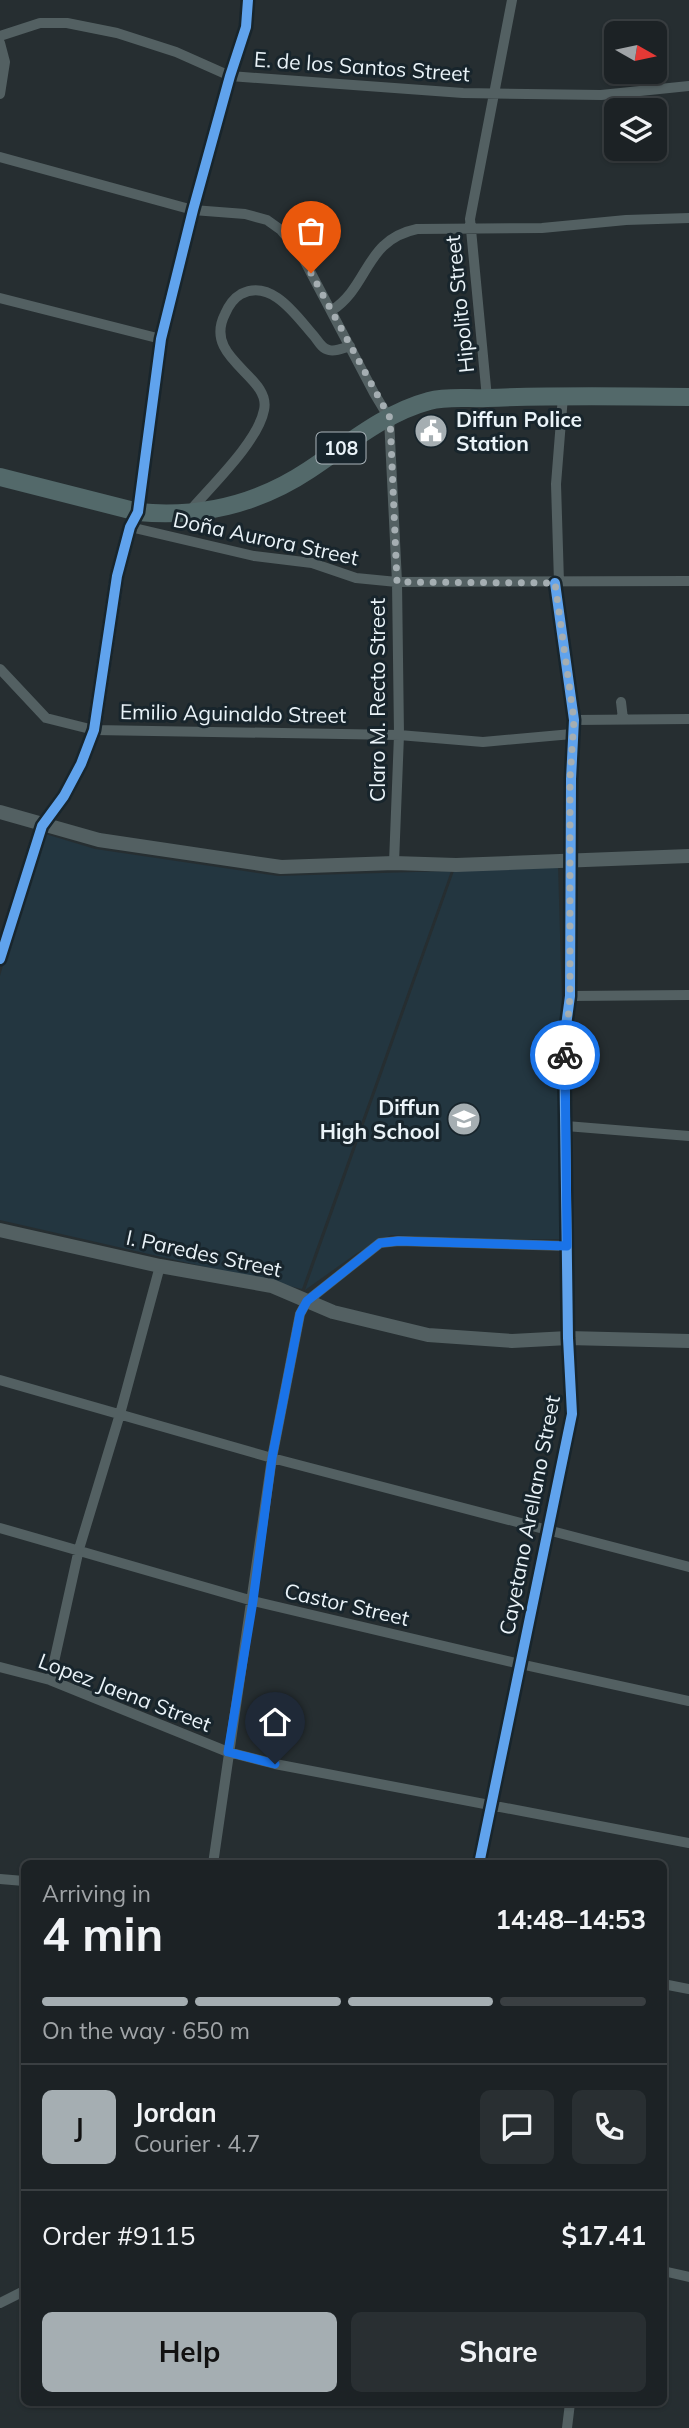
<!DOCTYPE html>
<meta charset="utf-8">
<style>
body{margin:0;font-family:Mulish,sans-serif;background:#292f32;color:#f1f3f6;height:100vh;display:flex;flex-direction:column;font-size:26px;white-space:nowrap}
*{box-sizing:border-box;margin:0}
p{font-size:23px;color:#a0a4a7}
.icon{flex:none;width:38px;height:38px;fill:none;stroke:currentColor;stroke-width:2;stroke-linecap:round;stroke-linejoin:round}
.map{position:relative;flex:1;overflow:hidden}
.drawer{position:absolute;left:21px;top:1860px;width:646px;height:546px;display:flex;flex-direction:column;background:#1c2225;border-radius:10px;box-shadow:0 2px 5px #0004,0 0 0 2px #3a3f42}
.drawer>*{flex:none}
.needle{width:46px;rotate:99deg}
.tools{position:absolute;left:604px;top:21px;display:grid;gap:14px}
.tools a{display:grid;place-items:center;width:63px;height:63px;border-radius:10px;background:#1c2225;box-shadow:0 2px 5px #0004,0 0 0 2px #3a3f42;font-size:35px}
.pin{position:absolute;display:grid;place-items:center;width:60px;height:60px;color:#fff;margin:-72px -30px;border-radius:50% 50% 50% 0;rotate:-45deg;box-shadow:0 0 7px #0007}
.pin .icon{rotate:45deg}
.courier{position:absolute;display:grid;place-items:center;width:70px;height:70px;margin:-35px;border:5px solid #1a73e8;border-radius:50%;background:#fff;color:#222;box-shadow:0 2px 9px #0007}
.headline em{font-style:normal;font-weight:700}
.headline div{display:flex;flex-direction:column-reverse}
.headline{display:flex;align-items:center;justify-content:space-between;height:119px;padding:0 21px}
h1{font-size:46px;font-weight:700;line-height:52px}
.bar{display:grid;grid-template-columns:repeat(4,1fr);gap:10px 7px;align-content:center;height:84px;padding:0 21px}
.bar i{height:9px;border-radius:5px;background:#3a3f42}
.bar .current{background:#a5aeb2}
.bar p{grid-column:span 4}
.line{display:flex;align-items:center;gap:18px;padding:0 21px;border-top:2px solid #3a3f42}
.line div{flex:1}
.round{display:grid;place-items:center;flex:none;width:74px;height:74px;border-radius:10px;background:#292f32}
.button{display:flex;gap:14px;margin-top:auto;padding:14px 21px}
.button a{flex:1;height:80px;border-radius:10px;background:#a5aeb2;color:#111;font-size:28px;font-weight:700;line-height:80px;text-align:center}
.button a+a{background:#292f32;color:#f1f3f6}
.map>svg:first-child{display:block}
</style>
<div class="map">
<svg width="689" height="2428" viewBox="0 0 689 2428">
<rect width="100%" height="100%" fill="#262e31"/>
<path fill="#233640" d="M42,833L95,849L278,876L451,871L302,1289L0,1220V976Z
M558,865L562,1004L560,1239L471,1240L391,1235L357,1253L305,1290L454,871Z"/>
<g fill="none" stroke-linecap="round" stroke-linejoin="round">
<path stroke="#536062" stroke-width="10" d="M0,36L40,23H67L117,33L176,52L230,76L463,93L601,95L689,86
M0,43L5,62L0,94
M0,157L193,210L245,214L267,220L281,230L301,254L374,393L389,418L397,582L399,735L394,863
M0,298L161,339
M331,311C370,286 364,240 417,229L542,228L626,220L689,218
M487,398L470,219L512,0
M138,512L161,339L193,210L230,76L246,27L248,0
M189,512C210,487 258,442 264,410C272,376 202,359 225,314C228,307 234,298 241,294C272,278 297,317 314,336C318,341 322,349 329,350C336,352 343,348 350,346
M130,527L254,556L312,563L356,578L397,582L689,581
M559,582L556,484L563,396
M0,669L46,718L94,730L399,735L483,742L572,734
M621,702L623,719
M574,720L689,719
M570,996L689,995
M566,1126L689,1136
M0,1380L272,1458L689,1567
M0,1528L253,1601L520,1664L689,1701
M0,1667L50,1680L228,1752L275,1764L689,1843
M50,1680L79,1549L120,1414L160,1266
M213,1864L272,1458L300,1314L307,1301L380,1243L399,1241L567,1246
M479,1864L572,1414L568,1338L564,1041L570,996L571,779L574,720L555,583
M0,1879L24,1881
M663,1984L689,1989
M663,2271L689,2277
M0,2303L24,2291
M567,2428L570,2403"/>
<path stroke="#536062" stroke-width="14" d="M0,812L99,840L281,867L394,863L456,865L689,856
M0,959L42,826L64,796L81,764L94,730L117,576L130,527L138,512
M0,1230L160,1266L272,1286L333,1312L428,1335L512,1341L568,1338L689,1341"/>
<path stroke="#53696a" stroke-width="18" d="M0,477L138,512C199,518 258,504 309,470C347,445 384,413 429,401C447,396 469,399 487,398C554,395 622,396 689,397"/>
<defs>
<path id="cycleway" d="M0,959L42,826L64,796L81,764L94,730L117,576L130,527L138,512L161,339L193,210L230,76L246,27L248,0
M479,1864L572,1414L568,1338L564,1041L570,996L571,779L574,720L555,583"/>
</defs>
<use href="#cycleway" stroke="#18252c" stroke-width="15"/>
<use href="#cycleway" stroke="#60a3ed" stroke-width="10"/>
</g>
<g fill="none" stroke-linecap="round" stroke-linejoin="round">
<path stroke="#a5aeb2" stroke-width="7" stroke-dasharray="0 12.6" d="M311,273L390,418L397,582L555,583L574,720L570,779V996L565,1055"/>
<path stroke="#1a73e8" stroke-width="9" d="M275,1764L228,1752L253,1601L272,1458L300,1314L307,1301L380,1243L398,1241L567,1246L565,1055"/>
</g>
<defs>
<symbol id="civic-disc" viewBox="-11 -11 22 22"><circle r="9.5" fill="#a5aeb2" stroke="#18252c"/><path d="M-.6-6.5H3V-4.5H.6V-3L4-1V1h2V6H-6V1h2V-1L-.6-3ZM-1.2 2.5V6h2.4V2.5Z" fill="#fff"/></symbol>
<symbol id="school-disc" viewBox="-11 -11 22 22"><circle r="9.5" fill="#a5aeb2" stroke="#18252c"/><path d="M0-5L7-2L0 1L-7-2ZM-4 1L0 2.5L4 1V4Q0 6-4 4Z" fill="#fff"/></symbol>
</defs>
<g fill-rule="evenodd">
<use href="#civic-disc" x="412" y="412" width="38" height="38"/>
<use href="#school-disc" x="445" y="1100" width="38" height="38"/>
</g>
<g text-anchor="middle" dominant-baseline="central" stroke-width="6" stroke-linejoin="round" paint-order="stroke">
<rect fill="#18252c" stroke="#abb5bb" stroke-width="2" x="316.5" y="432.5" width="49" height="31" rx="5"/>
<g font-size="19" font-weight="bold" fill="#eaf3f8">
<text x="341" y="448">108</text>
</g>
<g font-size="21" fill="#eaf3f8" stroke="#18252c">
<text transform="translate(362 66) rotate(4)">E. de los Santos Street</text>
<text transform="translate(459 304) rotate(-96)">Hipolito Street</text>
<text transform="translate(266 538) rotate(12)">Doña Aurora Street</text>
<text transform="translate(377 700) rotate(-90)">Claro M. Recto Street</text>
<text transform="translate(233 713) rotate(1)">Emilio Aguinaldo Street</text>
<text transform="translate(204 1253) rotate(12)">I. Paredes Street</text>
<text transform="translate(529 1515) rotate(-79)">Cayetano Arellano Street</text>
<text transform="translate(347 1604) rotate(13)">Castor Street</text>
<text transform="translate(125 1692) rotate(21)">Lopez Jaena Street</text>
</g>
<g font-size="21" font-weight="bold" fill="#eaf3f8" stroke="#18252c" text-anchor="start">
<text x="456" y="419">Diffun Police<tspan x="456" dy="24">Station</tspan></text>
<text x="440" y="1107" text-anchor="end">Diffun<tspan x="440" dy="24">High School</tspan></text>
</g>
</g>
</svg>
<div class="tools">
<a><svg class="needle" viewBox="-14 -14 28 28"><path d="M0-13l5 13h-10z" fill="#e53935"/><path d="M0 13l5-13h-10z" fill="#a0a4a7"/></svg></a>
<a><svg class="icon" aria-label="layers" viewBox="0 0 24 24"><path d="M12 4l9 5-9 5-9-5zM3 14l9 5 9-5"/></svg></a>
</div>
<div class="pin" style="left:311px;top:273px;background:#ea580c"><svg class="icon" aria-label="bag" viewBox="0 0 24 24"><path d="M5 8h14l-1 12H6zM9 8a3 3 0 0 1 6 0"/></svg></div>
<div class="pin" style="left:275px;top:1764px;background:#1f2937"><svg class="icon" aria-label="home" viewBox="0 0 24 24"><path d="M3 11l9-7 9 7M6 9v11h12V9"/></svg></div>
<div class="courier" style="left:565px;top:1055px"><svg class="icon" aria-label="bike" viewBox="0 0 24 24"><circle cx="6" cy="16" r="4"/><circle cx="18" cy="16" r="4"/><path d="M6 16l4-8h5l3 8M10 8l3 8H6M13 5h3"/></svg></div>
<section class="drawer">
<div class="headline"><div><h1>4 min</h1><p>Arriving in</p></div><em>14:48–14:53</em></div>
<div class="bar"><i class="current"></i><i class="current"></i><i class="current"></i><i></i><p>On the way · 650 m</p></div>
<div class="line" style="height:126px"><b class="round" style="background:#a5aeb2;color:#111">J</b><div><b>Jordan</b><p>Courier · 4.7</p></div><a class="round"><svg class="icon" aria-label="chat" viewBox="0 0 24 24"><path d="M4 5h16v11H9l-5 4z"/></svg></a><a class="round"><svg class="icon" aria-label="phone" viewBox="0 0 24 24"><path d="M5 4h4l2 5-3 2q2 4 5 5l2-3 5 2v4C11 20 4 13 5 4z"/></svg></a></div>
<div class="line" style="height:91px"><div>Order #9115</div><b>$17.41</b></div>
<div class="button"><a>Help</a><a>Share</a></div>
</section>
</div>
